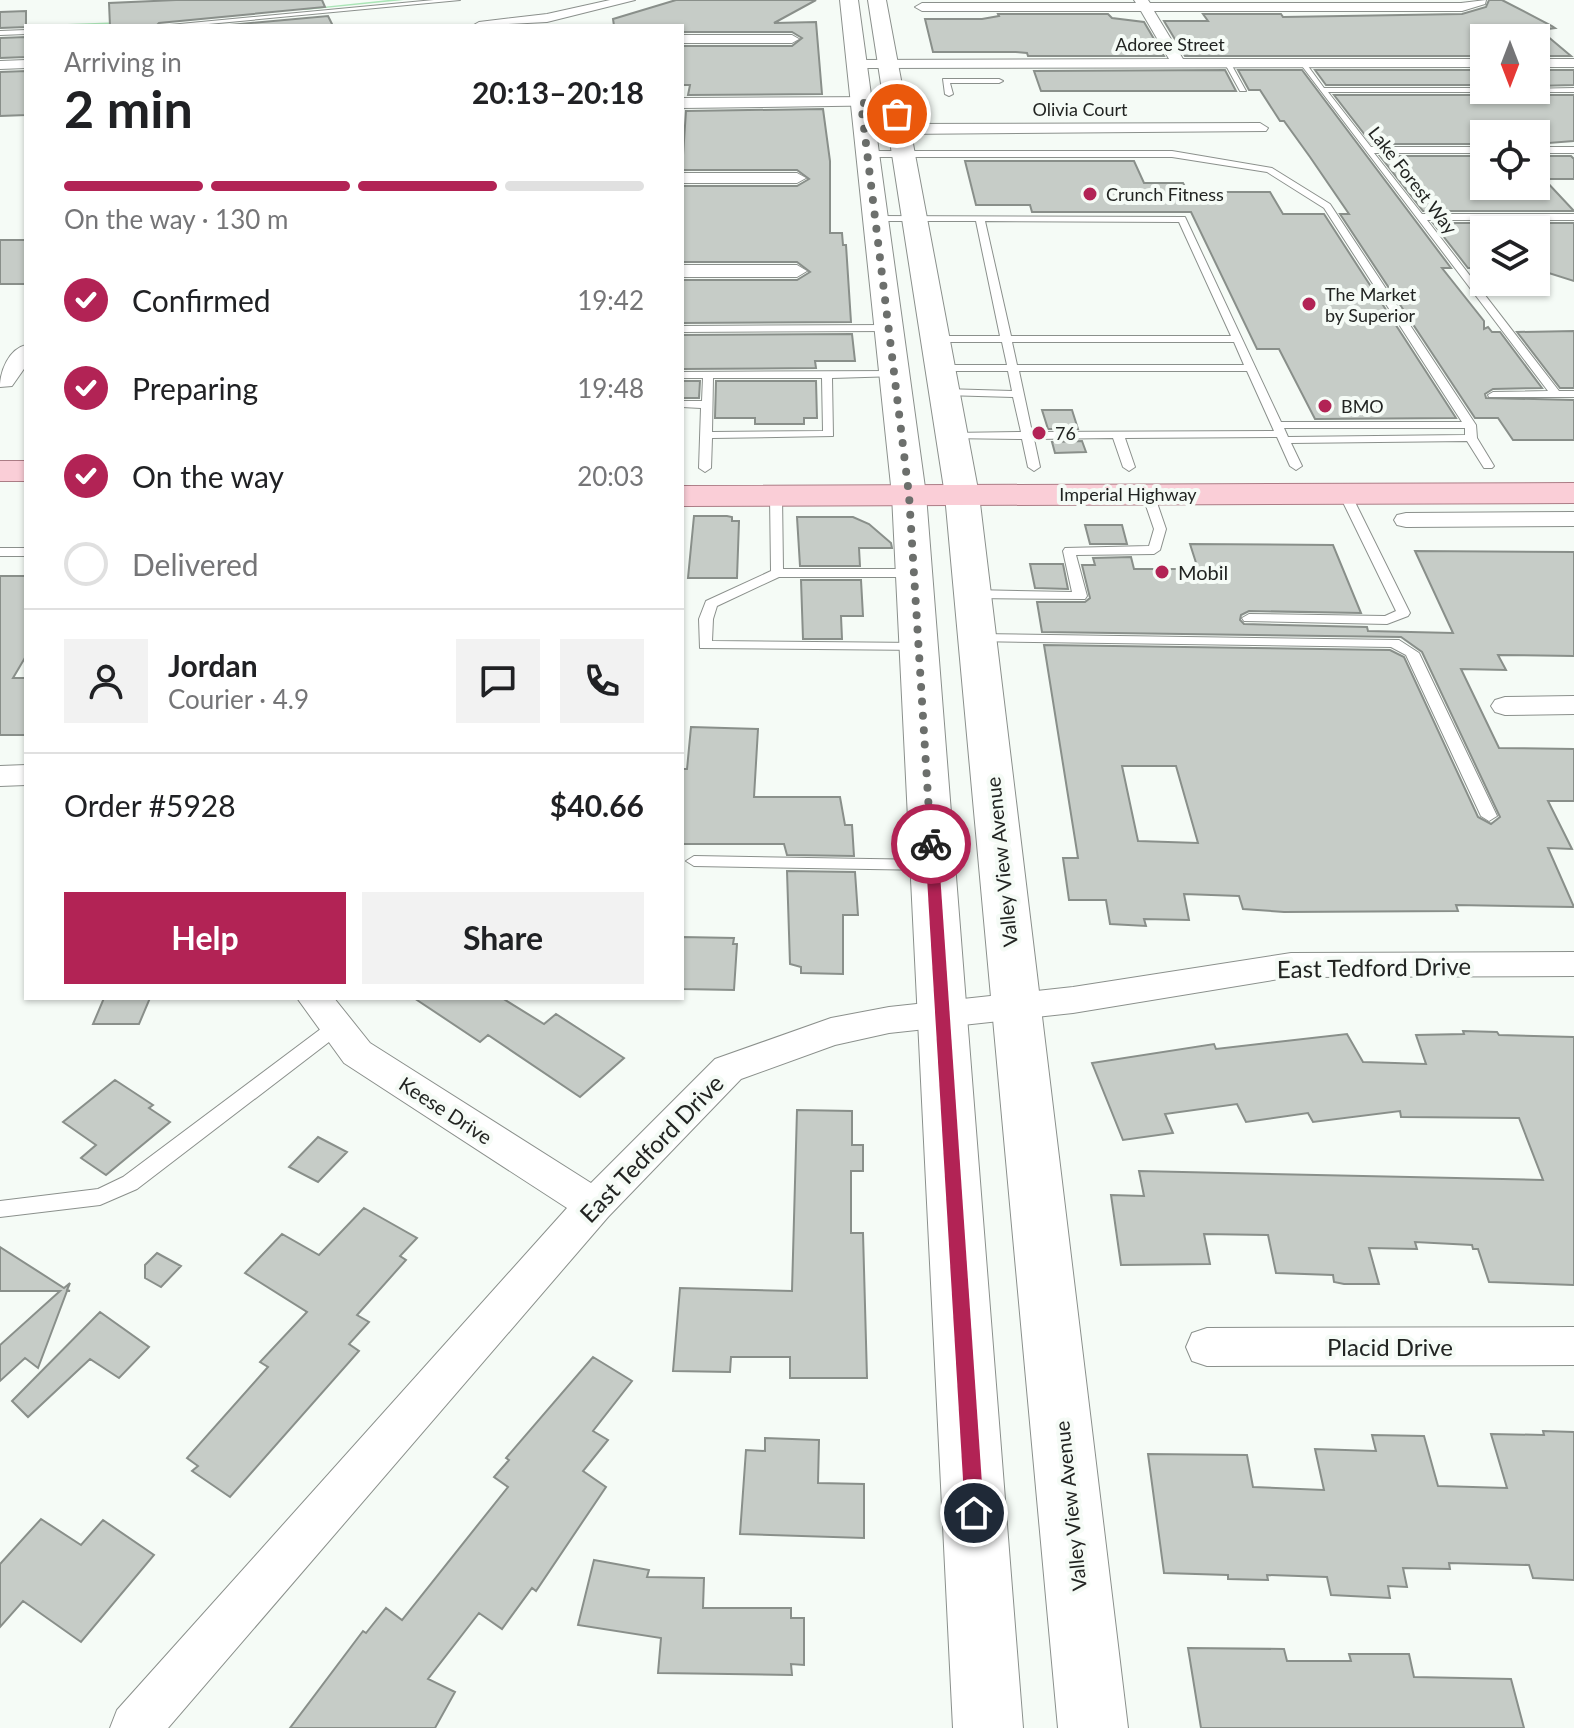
<!DOCTYPE html>
<meta charset="utf-8">
<style>
body{margin:0;font-family:Lato,sans-serif;background:#f2f2f2;color:#202124;height:100vh;display:flex;flex-direction:column;font-size:30px;white-space:nowrap}
*{box-sizing:border-box;margin:0}
p{font-size:26px;color:#757577}
.icon{flex:none;width:44px;height:44px;fill:none;stroke:currentColor;stroke-width:2;stroke-linecap:round;stroke-linejoin:round}
.map{position:relative;flex:1;overflow:hidden}
.drawer{position:absolute;left:24px;top:24px;width:660px;height:976px;display:flex;flex-direction:column;background:#fff;border-radius:0px;box-shadow:0 2px 6px #0004}
.drawer>*{flex:none}
.needle{width:52px;rotate:180deg}
.controls{position:absolute;left:1470px;top:24px;display:grid;gap:16px}
.controls a{display:grid;place-items:center;width:80px;height:80px;border-radius:0px;background:#fff;box-shadow:0 2px 6px #0004;font-size:40px}
.pin{position:absolute;display:grid;place-items:center;width:68px;height:68px;color:#fff;margin:-34px;border:4px solid #fff;border-radius:50%;box-shadow:0 2px 8px #0007}
.courier{position:absolute;display:grid;place-items:center;width:80px;height:80px;margin:-40px;border:6px solid #b22355;border-radius:50%;background:#fff;color:#222;box-shadow:0 2px 10px #0007}
.summary em{font-style:normal;font-weight:700}
.summary div{display:flex;flex-direction:column-reverse}
.summary{display:flex;align-items:center;justify-content:space-between;height:136px;padding:0 40px}
h1{font-size:52px;font-weight:700;line-height:60px}
.bar{display:grid;grid-template-columns:repeat(4,1fr);gap:12px 8px;align-content:center;height:96px;padding:0 40px}
.bar i{height:10px;border-radius:6px;background:#e0e0e0}
.bar .selected{background:#b22355}
.bar p{grid-column:span 4}
.line{display:flex;align-items:center;gap:20px;padding:0 40px;border-top:2px solid #e0e0e0}
.line div{flex:1}
.round{display:grid;place-items:center;flex:none;width:84px;height:84px;border-radius:0px;background:#f2f2f2}
ol{padding:0 40px;list-style:none}
li{display:flex;align-items:center;gap:24px;height:88px}
li p{margin-inline-start:auto}
li .icon{padding:8px;border-radius:50%;background:#b22355;color:#fff;stroke-width:4}
li:last-child{color:#757577}
li i{width:44px;height:44px;border:4px solid #e0e0e0;border-radius:50%}
.primary-button{display:flex;gap:16px;margin-top:auto;padding:16px 40px}
.primary-button a{flex:1;height:92px;border-radius:0px;background:#b22355;color:#fff;font-size:32px;font-weight:700;line-height:92px;text-align:center}
.primary-button a+a{background:#f2f2f2;color:#202124}
.map>svg:first-child{display:block}
</style>
<div class="map">
<svg width="1574" height="1728" viewBox="0 0 1574 1728">
<rect width="100%" height="100%" fill="#f5fbf6"/>
<g fill="none" stroke-linecap="round" stroke-linejoin="round">
<path fill="#abe5b7" fill-rule="evenodd" d="M388,0H404L305,10L303,9Z
M122,22L124,24L38,26L40,25Z"/>
</g>
<path fill="#c6ccc7" stroke="#898f8a" stroke-width="2" fill-rule="evenodd" d="M176,0H322L325,7L159,23L156,26H110L109,3Z
M676,0H816L774,23L816,22L822,94L688,95L690,85H682V46H792L802,38L792,32H682V26H614L613,19Z
M1489,0H1502L1552,26L1555,28L1540,30L1571,56H1536V38H1484V56H1185L1164,21H1208L1203,14H1281L1283,17L1462,14L1486,7Z
M26,11V27L0,28V12Z
M998,14H1108L1112,18L1144,22L1164,56H1028L1027,53L1016,52H933L925,19H982L999,16Z
M328,16L333,26H219Z
M26,37V57L0,58V38Z
M1225,70L1236,91H1041L1034,71Z
M1238,70H1302L1451,268H1442L1484,321V329L1488,327L1492,332H1500L1542,388L1493,389L1485,394L1486,398L1574,400V440H1513L1498,418H1475L1340,214H1349L1310,157L1284,121H1280L1260,90H1249Z
M1315,70H1484V85H1326Z
M1536,70H1574V85L1536,86Z
M26,71V115L0,116V72Z
M1334,95H1574V141L1536,144V134H1484V144H1372Z
M823,109L830,161V233H842L843,245H846L851,322L682,323V280H797L810,272L797,262H682V186H797L809,179L797,170H682L686,111Z
M1380,156H1484V186H1536V156H1571L1574,159V179H1544L1574,211H1423Z
M965,161H1134L1144,183H1183L1188,192H1270L1283,214H1324L1456,418L1315,419L1279,349H1257L1191,212H1032L1030,205H976Z
M1433,223H1574V281L1536,269V230H1484V268H1468Z
M0,240H26V284H0Z
M1574,331V388H1560L1517,332Z
M852,334L855,361H815L816,368L682,369V335Z
M682,381H700L699,398H682Z
M716,381H816L817,418H804V424H755V418H715Z
M1042,410H1072L1078,429H1048Z
M1082,441L1086,452L1055,453L1052,442Z
M694,516H727L732,517V521H739L737,578H688Z
M797,517H853L869,524L891,543L892,548H859L860,566H800Z
M1085,525H1122L1127,544H1090Z
M1190,544L1333,545L1361,613L1249,611L1241,615L1240,620L1244,624L1367,627L1368,631L1453,633L1415,551L1574,552V656L1498,655L1506,670L1461,669L1499,748L1574,749V801H1548L1572,849L1548,848L1574,907L1456,905L1458,911L1284,912L1243,909L1239,896L1184,894L1189,920L1144,919L1146,926L1110,924L1106,900H1069L1063,858H1078L1044,645L1390,650L1404,657L1478,817L1491,824L1500,817L1422,652L1401,637L1042,632L1037,602H1085L1090,598L1082,565H1095L1093,558L1131,557L1134,569H1198ZM1122,766H1176L1198,843L1138,841Z
M1030,564H1063L1068,589L1035,588Z
M0,576H26V656L13,678H26V735H0Z
M801,580H861L863,616H841L842,639H803Z
M691,727L758,729L754,797H840L845,825H852L854,856L787,855L784,844H682V769H687Z
M787,871L855,872L858,915H843V974L801,973V967L790,964Z
M682,937L734,938L733,944H737L734,990L682,989Z
M104,998H150L139,1024H93Z
M414,998H502L544,1024L556,1014L624,1058L580,1097L488,1035L480,1042Z
M1463,1031L1497,1032L1499,1035L1574,1037V1285L1489,1282L1478,1249H1473L1472,1245L1415,1242L1417,1249L1369,1248L1379,1284H1344L1334,1282L1333,1275L1276,1273L1268,1235L1204,1234L1210,1264L1121,1265L1111,1195L1144,1196L1139,1171L1543,1180L1519,1118L1401,1117L1400,1111L1313,1122L1308,1113L1246,1122L1237,1104L1165,1114L1173,1133L1123,1140L1092,1063L1214,1044L1216,1049L1347,1034L1363,1062L1426,1064L1416,1035L1464,1034Z
M115,1080L153,1105L149,1108L170,1122L106,1175L81,1158L96,1145L63,1122Z
M797,1110L852,1111V1145H863V1171H851V1233H863L867,1378H790V1357H731L730,1372L673,1371L680,1288L792,1291Z
M318,1137L347,1152L318,1182L289,1167Z
M364,1208L417,1238L400,1256L406,1260L357,1315L369,1322L349,1344L359,1351L230,1497L192,1471L198,1466L187,1458L268,1367L260,1362L307,1312L245,1273L282,1234L319,1255Z
M0,1247L64,1288L70,1283L67,1290L70,1291H67L38,1368L25,1358L0,1381V1345L60,1291H0Z
M157,1253L181,1266L161,1287L145,1278V1265Z
M100,1312L149,1347L119,1378L90,1359L28,1417L12,1401Z
M593,1357L632,1381L593,1431L608,1440L583,1471L606,1487L536,1591L532,1588L502,1629L479,1613L428,1679L455,1692L435,1728H290L363,1631L366,1633L386,1608L402,1620L508,1487L494,1477L509,1460L506,1458Z
M1543,1431L1574,1432V1580L1533,1578L1529,1565L1449,1563L1450,1569L1403,1568L1407,1587L1388,1586L1390,1598L1331,1595L1327,1577L1267,1575L1268,1580L1228,1579V1575L1164,1573L1148,1454L1247,1455L1253,1487L1324,1490L1315,1449L1376,1451L1372,1435L1424,1436L1438,1486L1507,1488L1491,1434L1544,1435Z
M765,1438L819,1440L818,1483L864,1484V1538L740,1534L746,1450L765,1451Z
M41,1519L81,1545L103,1520L154,1555L81,1642L23,1601L0,1627V1564Z
M594,1560L649,1570L647,1577L704,1578L703,1608H791V1618H804V1665L791,1664L792,1675L658,1673L661,1638L578,1625Z
M1188,1648L1284,1649L1287,1661H1351L1349,1654H1409L1414,1677L1511,1679L1524,1728H1201Z"/>
<g fill="none" stroke-linecap="round" stroke-linejoin="round">
<defs>
<path id="service" d="M434,0H460L187,26H159Z
M26,30V34L0,35V31Z
M1224,62H1230L1246,91H1240Z
M1299,62H1305L1324,88H1484V90L1574,88V92H1328L1371,147H1484V153H1374L1422,214H1574V220H1427L1559,391H1574V397H1489L1488,395L1493,392L1548,391Z
M943,79H999L1003,81L999,83H950L953,94L949,96L945,94Z
M1536,147H1574V153H1536Z
M1172,151L1272,168L1330,204L1476,425L1477,438L1494,466L1492,468H1484L1467,441L1291,443L1302,466L1296,470L1290,466L1277,437L1125,438L1135,467L1129,471L1123,467L1113,438L1034,439L1040,467L1034,471L1028,467L1022,439L947,438L945,436L951,433L1021,432L1013,397L944,395L939,392L944,389L1012,391L1008,371H940L935,368L940,365H1007L1002,342H935L930,339L935,336H1000L976,221H875L872,220V216L1185,217L1281,422H1462L1324,208L1267,172L1172,157H867L863,154L867,151ZM985,221L1179,222L1231,336H1011ZM1012,342H1234L1244,365H1017ZM1019,371H1247L1274,431L1032,432ZM1284,428H1465V435L1288,437Z
M682,326L889,325L894,328L889,331L682,332Z
M894,371L899,374L898,376L832,378L833,436L712,438L711,468L705,472L699,468L701,408L682,407V401H702L703,378H682V372ZM713,378H822L823,431L712,432Z
M1148,490L1154,494L1166,529L1160,550L1154,554L1076,555L1087,596L1085,599L972,598L965,594L972,590L1072,592L1063,551L1065,548L1149,546L1154,529L1142,494Z
M1345,490L1351,494L1410,613L1408,616L1387,624L1244,621L1242,618L1249,614L1385,616L1396,611L1339,494Z
M776,492L782,496L783,569H914L920,573L914,577H779L717,606L713,619L712,641L919,643L926,647L924,650L700,648L699,619L706,601L771,571L770,496Z
M0,548H26V556H0Z
M977,634L1399,640L1419,653L1497,816L1489,821L1481,816L1406,655L1391,647L972,641L970,638Z
M694,856L931,860L939,865L931,870L694,866L686,861Z
M336,1020L342,1022L345,1027L342,1032L137,1189L100,1205L0,1217V1201L98,1189L123,1177L330,1022Z"/>
<path id="minor" d="M610,0H635L547,22L472,26L479,22L547,14Z
M1134,0H1148L1150,3H1461L1486,0L1485,4L1462,11H1154L1183,59H1484V67L856,68L849,64L856,60L1169,59L1141,11H922L915,7L922,3H1136Z
M682,35H792L799,39L792,43H682Z
M1536,59H1574V67H1536Z
M26,60V68L0,69V61Z
M895,97L901,99V105L682,108V98Z
M1260,123L1268,128L1266,131L899,134L891,129L899,124Z
M682,173H797L806,178L797,183H682Z
M682,265H797L807,271L797,277H682Z
M26,345V366L12,386L0,387C0,371 9,349 26,345Z
M1574,512V526L1406,527L1397,525L1394,520L1397,515L1406,513Z
M1574,696V714L1505,715L1495,712L1491,706L1495,700L1505,697Z
M26,765V785L0,786V766Z
M1574,952V976L1291,977L1073,1013L889,1033L835,1045L741,1079L608,1217L168,1728H110L117,1710L567,1208L344,1063L297,998H334L370,1043L591,1183L715,1059L831,1018L889,1007L1073,987L1291,953Z
M1574,1327V1365L1207,1366L1192,1361L1186,1347L1192,1333L1207,1328Z"/>
<path id="secondary" d="M840,0H858L926,495L1023,1728H953L892,495Z
M868,0H886L979,495L1128,1728H1058L945,495Z"/>
<path id="primary" d="M0,461H26V481H0Z
M1574,483V503L682,506V486Z"/>
</defs>
<use href="#service" stroke="#8b908c" stroke-width="2"/>
<use href="#minor" stroke="#8b908c" stroke-width="2"/>
<use href="#secondary" stroke="#8b908c" stroke-width="2"/>
<use href="#primary" stroke="#ac7d86" stroke-width="2"/>
<use href="#service" fill="#fff" fill-rule="evenodd"/>
<use href="#minor" fill="#fff" fill-rule="evenodd"/>
<use href="#secondary" fill="#fff" fill-rule="evenodd"/>
<use href="#primary" fill="#faced7" fill-rule="evenodd"/>
</g>
<path fill="#b22355" d="M931,839L938,844L984,1513L981,1520L974,1523L968,1520L965,1513L925,844Z"/>
<g fill="none" stroke-linecap="round" stroke-linejoin="round">
<path stroke="#6c6f6c" stroke-width="8" stroke-dasharray="0 14.4" d="M897,114L895,102L861,103L909,495L931,844"/>
</g>
<g fill="#b22355" stroke="#f5fbf6" stroke-width="3">
<circle cx="1090" cy="194" r="8"/>
<circle cx="1309" cy="304" r="8"/>
<circle cx="1325" cy="406" r="8"/>
<circle cx="1039" cy="433" r="8"/>
<circle cx="1162" cy="572" r="8"/>
</g>
<g text-anchor="middle" dominant-baseline="central" stroke-width="8" stroke-linejoin="round" paint-order="stroke">
<g font-size="18" fill="#222422" stroke="#f5fbf6">
<text x="1170" y="44">Adoree Street</text>
<text x="1080" y="109">Olivia Court</text>
<text transform="translate(1413 180) rotate(52)">Lake Forest Way</text>
<text x="1128" y="494">Imperial Highway</text>
</g>
<g font-size="18" fill="#222422" stroke="#f5fbf6" text-anchor="start">
<text x="1106" y="194">Crunch Fitness</text>
<text x="1325" y="294">The Market<tspan x="1325" dy="21">by Superior</tspan></text>
<text x="1341" y="406">BMO</text>
<text x="1055" y="433">76</text>
</g>
<g font-size="20" fill="#222422" stroke="#f5fbf6" text-anchor="start">
<text x="1178" y="572">Mobil</text>
</g>
<g font-size="20" fill="#222422" stroke="#f5fbf6">
<text transform="translate(1001 862) rotate(-96)">Valley View Avenue</text>
<text transform="translate(446 1110) rotate(33)">Keese Drive</text>
<text transform="translate(1070 1506) rotate(-96)">Valley View Avenue</text>
</g>
<g font-size="24" fill="#222422" stroke="#f5fbf6">
<text transform="translate(1374 967) rotate(-1)">East Tedford Drive</text>
<text transform="translate(651 1148) rotate(-46)">East Tedford Drive</text>
<text x="1390" y="1346">Placid Drive</text>
</g>
</g>
</svg>
<div class="controls">
<a><svg class="needle" viewBox="-14 -14 28 28"><path d="M0-13l5 13h-10z" fill="#e53935"/><path d="M0 13l5-13h-10z" fill="#757577"/></svg></a>
<a><svg class="icon" aria-label="locate" viewBox="0 0 24 24"><circle cx="12" cy="12" r="6"/><path d="M12 2v4M12 18v4M2 12h4M18 12h4"/></svg></a>
<a><svg class="icon" aria-label="layers" viewBox="0 0 24 24"><path d="M12 4l9 5-9 5-9-5zM3 14l9 5 9-5"/></svg></a>
</div>
<div class="pin" style="left:897px;top:114px;background:#ea580c"><svg class="icon" aria-label="bag" viewBox="0 0 24 24"><path d="M5 8h14l-1 12H6zM9 8a3 3 0 0 1 6 0"/></svg></div>
<div class="pin" style="left:974px;top:1513px;background:#1f2937"><svg class="icon" aria-label="home" viewBox="0 0 24 24"><path d="M3 11l9-7 9 7M6 9v11h12V9"/></svg></div>
<div class="courier" style="left:931px;top:844px"><svg class="icon" aria-label="bike" viewBox="0 0 24 24"><circle cx="6" cy="16" r="4"/><circle cx="18" cy="16" r="4"/><path d="M6 16l4-8h5l3 8M10 8l3 8H6M13 5h3"/></svg></div>
<section class="drawer">
<div class="summary"><div><h1>2 min</h1><p>Arriving in</p></div><em>20:13–20:18</em></div>
<div class="bar"><i class="selected"></i><i class="selected"></i><i class="selected"></i><i></i><p>On the way · 130 m</p></div>
<ol>
<li><svg class="icon" aria-label="check" viewBox="0 0 24 24"><path d="M5 12l5 5 9-10"/></svg>Confirmed<p>19:42</p></li>
<li><svg class="icon" aria-label="check" viewBox="0 0 24 24"><path d="M5 12l5 5 9-10"/></svg>Preparing<p>19:48</p></li>
<li><svg class="icon" aria-label="check" viewBox="0 0 24 24"><path d="M5 12l5 5 9-10"/></svg>On the way<p>20:03</p></li>
<li><i></i>Delivered</li>
</ol>
<div class="line" style="height:144px"><a class="round"><svg class="icon" aria-label="person" viewBox="0 0 24 24"><circle cx="12" cy="8" r="4"/><path d="M4 21q1-7 8-7t8 7"/></svg></a><div><b>Jordan</b><p>Courier · 4.9</p></div><a class="round"><svg class="icon" aria-label="chat" viewBox="0 0 24 24"><path d="M4 5h16v11H9l-5 4z"/></svg></a><a class="round"><svg class="icon" aria-label="phone" viewBox="0 0 24 24"><path d="M5 4h4l2 5-3 2q2 4 5 5l2-3 5 2v4C11 20 4 13 5 4z"/></svg></a></div>
<div class="line" style="height:104px"><div>Order #5928</div><b>$40.66</b></div>
<div class="primary-button"><a>Help</a><a>Share</a></div>
</section>
</div>
